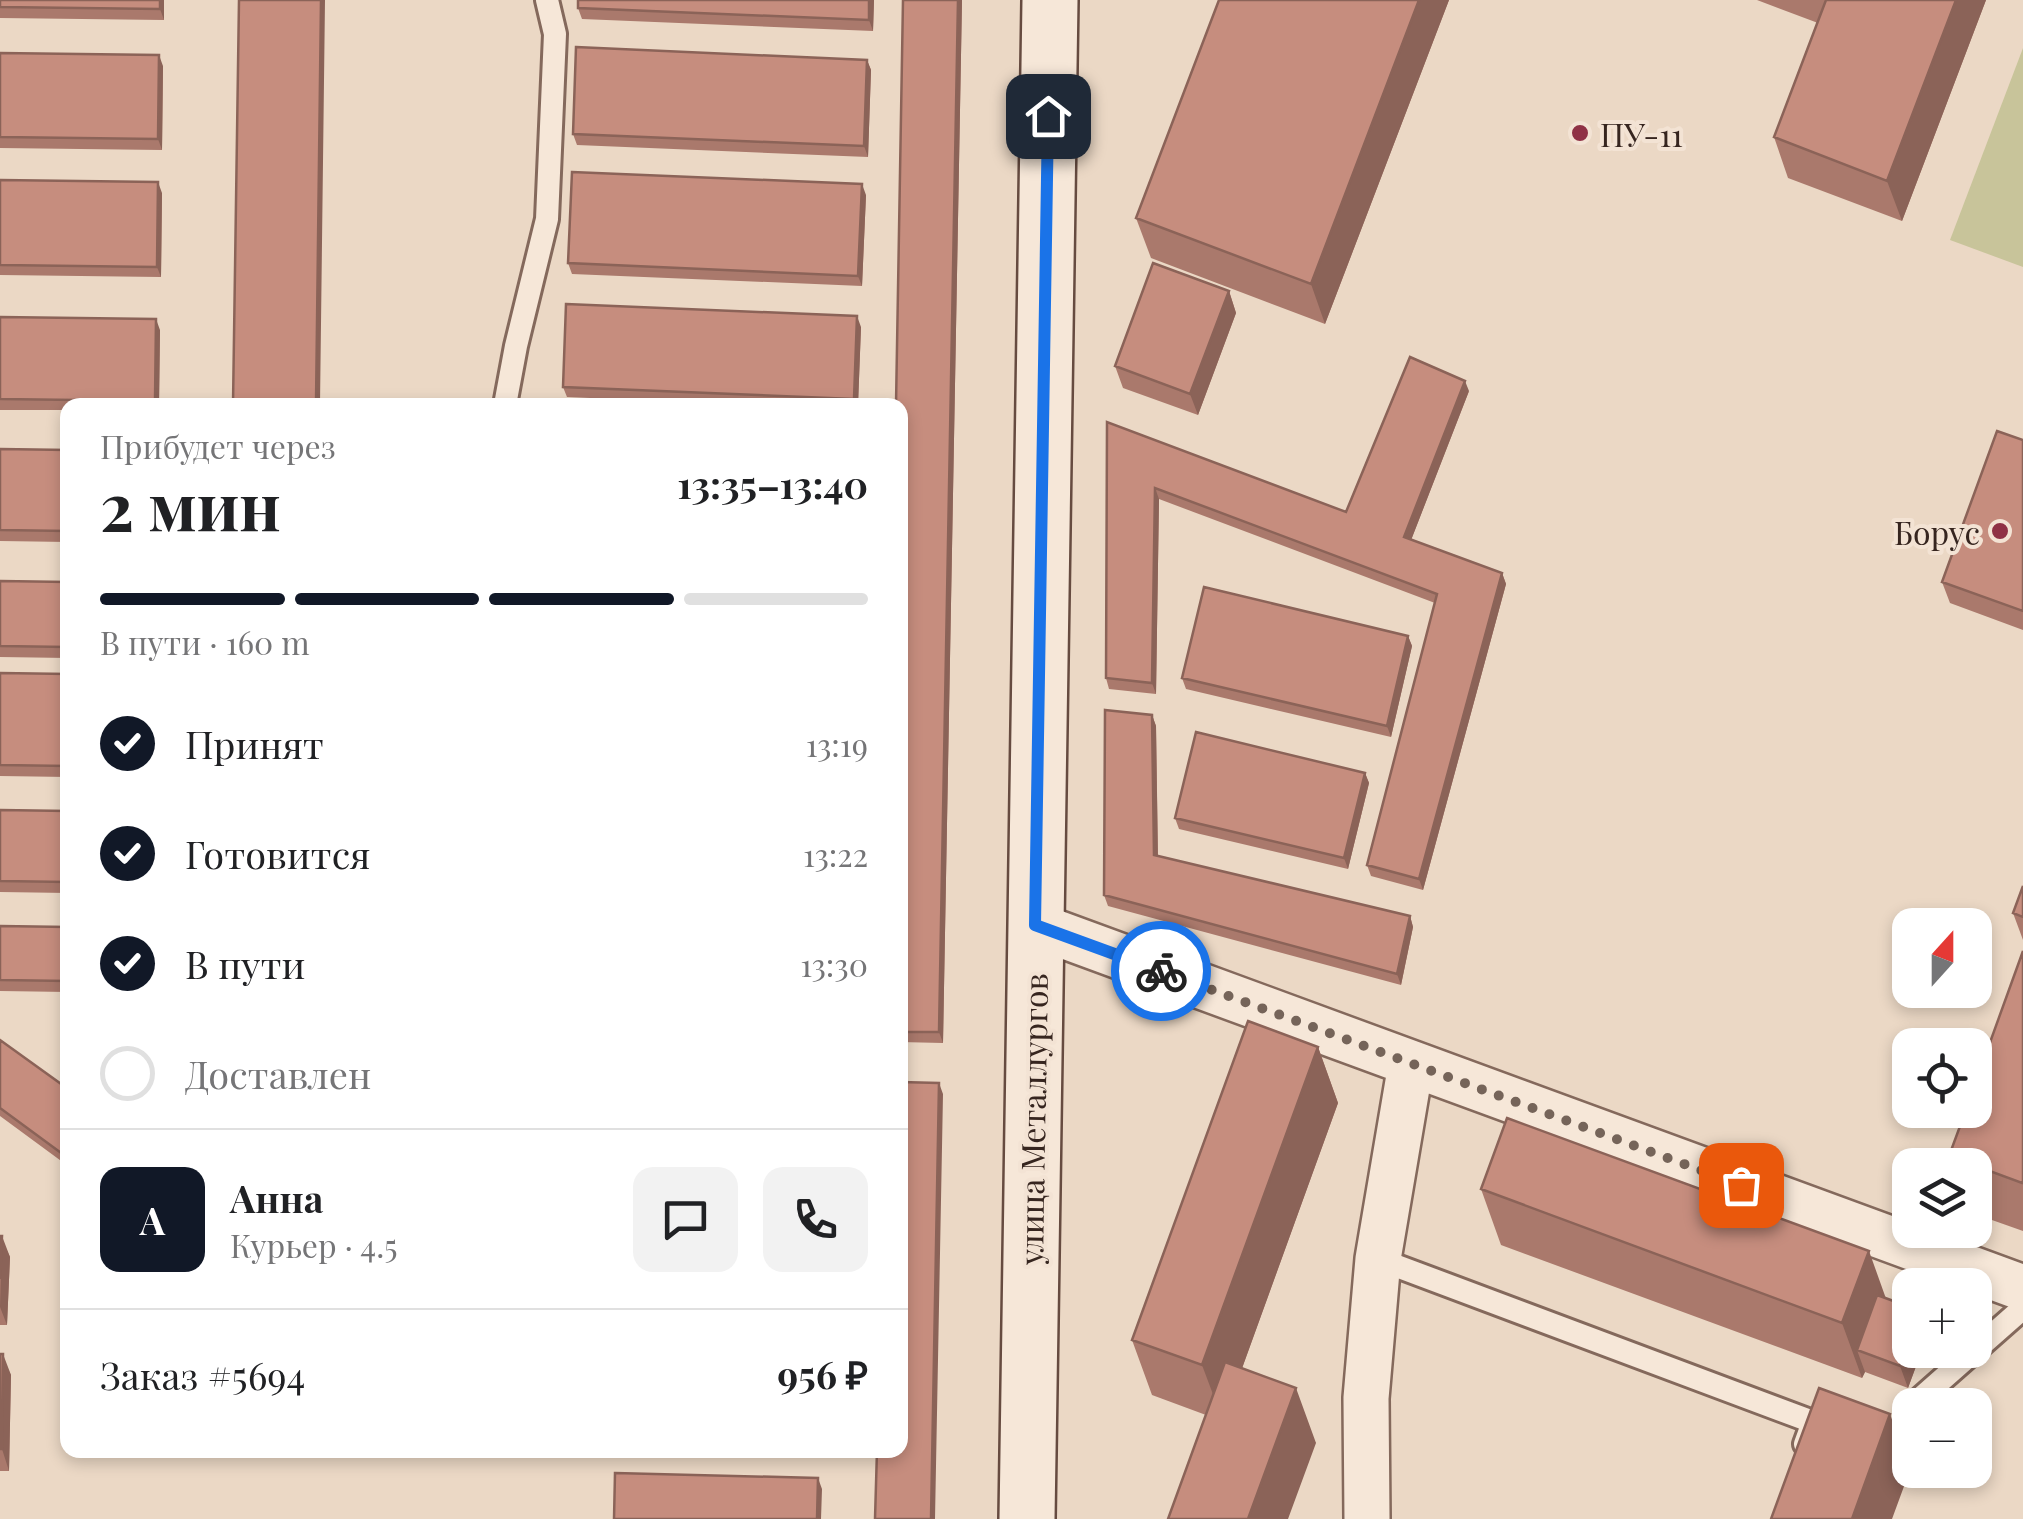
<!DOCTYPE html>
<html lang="ru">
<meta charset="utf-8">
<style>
body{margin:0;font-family:"Playfair Display",serif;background:#f2f2f2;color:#202124;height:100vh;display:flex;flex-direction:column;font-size:38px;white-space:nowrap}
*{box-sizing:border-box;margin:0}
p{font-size:32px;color:#757577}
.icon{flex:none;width:55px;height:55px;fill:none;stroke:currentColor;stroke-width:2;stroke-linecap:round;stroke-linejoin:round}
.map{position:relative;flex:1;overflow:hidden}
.details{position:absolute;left:60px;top:398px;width:848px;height:1060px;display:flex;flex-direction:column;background:#fff;border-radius:20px;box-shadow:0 5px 15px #0003}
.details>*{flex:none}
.needle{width:65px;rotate:21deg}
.fabs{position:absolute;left:1892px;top:908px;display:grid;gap:20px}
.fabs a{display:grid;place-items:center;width:100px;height:100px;border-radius:20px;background:#fff;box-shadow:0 5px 15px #0003;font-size:50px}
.pin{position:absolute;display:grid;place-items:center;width:85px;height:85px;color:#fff;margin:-42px;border-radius:20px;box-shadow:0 5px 15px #0006}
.courier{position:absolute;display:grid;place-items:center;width:100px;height:100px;margin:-50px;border:8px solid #1a73e8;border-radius:50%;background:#fff;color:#222;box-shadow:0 2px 12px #0007}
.overview em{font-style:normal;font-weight:700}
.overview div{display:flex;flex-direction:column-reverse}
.overview{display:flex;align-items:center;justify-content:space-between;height:170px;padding:0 40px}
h1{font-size:65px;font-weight:700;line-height:75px}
.bar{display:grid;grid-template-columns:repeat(4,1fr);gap:15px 10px;align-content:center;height:120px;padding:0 40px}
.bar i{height:12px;border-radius:8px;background:#e0e0e0}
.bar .active{background:#111827}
.bar p{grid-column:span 4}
.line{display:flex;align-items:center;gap:25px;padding:0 40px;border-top:2px solid #e0e0e0}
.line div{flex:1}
.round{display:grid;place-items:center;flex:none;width:105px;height:105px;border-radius:20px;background:#f2f2f2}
ol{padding:0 40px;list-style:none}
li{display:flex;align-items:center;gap:30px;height:110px}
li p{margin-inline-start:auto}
li .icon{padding:10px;border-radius:50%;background:#111827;color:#fff;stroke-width:4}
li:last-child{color:#757577}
li i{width:55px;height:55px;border:5px solid #e0e0e0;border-radius:50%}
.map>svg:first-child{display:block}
</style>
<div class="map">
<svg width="2023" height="1519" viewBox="0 0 2023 1519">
<rect width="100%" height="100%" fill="#ebd8c5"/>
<path fill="#c8c49a" d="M2023,48V267L1950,240Z"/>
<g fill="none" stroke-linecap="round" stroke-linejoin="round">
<defs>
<path id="lane" d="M505,405L516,346L547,219L555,34L547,0
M1378,1259L1813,1422L1805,1444
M1913,1405L2023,1308"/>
<path id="street" d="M1035,925L2023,1288
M1367,1519L1366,1398L1378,1259L1411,1064"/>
<path id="secondary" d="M1027,1519L1050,0"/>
</defs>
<use href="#lane" stroke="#84695c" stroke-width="28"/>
<use href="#street" stroke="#84695c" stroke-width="50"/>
<use href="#secondary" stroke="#664b40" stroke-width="60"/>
<use href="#lane" stroke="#f6e7d8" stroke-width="22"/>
<use href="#street" stroke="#f6e7d8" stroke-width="45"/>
<use href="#secondary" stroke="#f6e7d8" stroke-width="55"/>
</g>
<path fill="#aa796c" d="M0,0H164V20L0,18Z
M874,0L873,31L582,19L578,8Z
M903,0H962L943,1043L900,1042V405Z
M1219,0H1449L1325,324L1151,258L1136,218Z
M1757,0H1986L1902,221L1788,178L1774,137L1818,23Z
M0,53L163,66L162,150L0,148Z
M867,60L871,70L868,157L577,145L573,134Z
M0,180L162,193L161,277L0,275Z
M866,195L862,286L572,274L568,263Z
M1229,291L1236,313L1198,415L1123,388L1115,366Z
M0,317L160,330L159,405H68V410H0Z
M861,327L858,405H751L567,397L563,387Z
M1469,391L1411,540L1502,573L1506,584L1423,890L1371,876L1367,865L1435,603L1159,499L1156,694L1109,689L1106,678L1107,422L1346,512Z
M2023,440V630L1950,603L1942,582Z
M0,449L68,450V542L0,541Z
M0,581L68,582V658L0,657Z
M1408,636L1412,646L1391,737L1186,689L1182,678Z
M0,673L68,674V777L0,776Z
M1152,715L1156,726L1158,856L1410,916L1413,927L1401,985L1108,906L1104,895Z
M1365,773L1369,783L1348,869L1179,829L1175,818Z
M0,810L68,811V893L0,892Z
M2023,886V940L2013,913Z
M0,926L68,927V992L0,991Z
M2023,951V1231L1975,1214V1165H1952L1949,1156Z
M0,1040L68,1089V1166L0,1116Z
M1318,1047L1338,1103L1242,1368L1316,1443L1206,1415L1152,1395L1132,1340Z
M1481,1189L1886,1298L1910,1350H1922L1908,1388L1865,1372L1862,1378L1501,1245Z
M0,1236L10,1257L7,1325H0Z
M0,1354L11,1375L9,1471H0Z
M715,1450H823V1453Z"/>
<path fill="#8b6358" d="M160,0H164V20L160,9Z
M321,0H325L320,405H316Z
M869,0H874L873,31L869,20Z
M958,0H962L943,1043L939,1032Z
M1419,0H1449L1325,324L1311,284Z
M1956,0H1986L1902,221L1887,181Z
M159,55L163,66L162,150L158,139Z
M867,60L871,70L868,157L864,146Z
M158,182L162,193L161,277L157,267Z
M862,184L866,195L862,286L858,276Z
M1229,291L1236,313L1198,415L1190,394Z
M857,316L861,327L858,405H856L854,399Z
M156,319L160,330L159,405H157L155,401Z
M1465,381L1469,391L1408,548L1404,537Z
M1155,488L1159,499L1156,694L1152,683Z
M1502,573L1506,584L1423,890L1419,879Z
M1408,636L1412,646L1391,737L1387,726Z
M1152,715L1156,726L1158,866L1154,855Z
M1365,773L1369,783L1348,869L1344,858Z
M1410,916L1413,927L1401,985L1397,974Z
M1318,1047L1338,1103L1223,1421L1202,1365Z
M939,1083L943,1094L935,1519H931Z
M2,1236L10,1257L7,1325L0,1307Z
M1869,1251L1889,1307L1857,1350L1865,1372L1862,1378L1842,1323Z
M1910,1341V1350H1922L1908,1388L1900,1366Z
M3,1354L11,1375L9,1471L2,1449Z
M1296,1388L1316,1443L1288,1519H1248Z
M1890,1414L1910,1470L1892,1519H1852Z
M818,1478L822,1489L821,1519H817Z"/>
<path fill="#c68d7e" stroke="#8b6358" stroke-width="2.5" d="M0,0H160V9L0,7Z
M239,0H321L316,405H233Z
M578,0H869V20L578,8Z
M903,0H958L939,1032H900V405H896Z
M1219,0H1419L1311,284L1136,218Z
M1826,0H1956L1887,181L1774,137Z
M576,47L867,60L864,146L573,134Z
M0,53L159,55L158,139L0,137Z
M572,172L862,184L858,276L568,263Z
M0,180L158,182L157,267L0,265Z
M1153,263L1229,291L1190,394L1115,366Z
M566,304L857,316L854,399L563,387Z
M0,317L156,319L155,401L0,399Z
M1410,357L1465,381L1404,537L1502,573L1419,879L1367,865L1437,594L1155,488L1152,683L1106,678L1107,422L1346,512Z
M1997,431L2023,440V611L1942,582Z
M0,449L68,450V531L0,530Z
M0,581L68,582V647L0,646Z
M1204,587L1408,636L1387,726L1182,678Z
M0,673L68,674V766L0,765Z
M1105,710L1152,715L1154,855L1410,916L1397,974L1104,895Z
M1196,732L1365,773L1344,858L1175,818Z
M0,810L68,811V882L0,881Z
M2023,886V917L2013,913Z
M0,926L68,927V981L0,980Z
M2023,951V1181L2022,1183L1949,1156L1966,1110H1975V1084Z
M1248,1021L1318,1047L1202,1365L1132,1340Z
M0,1040L68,1089V1158L0,1108Z
M900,1082L939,1083L931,1519H875L877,1450H900Z
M1507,1118L1869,1251L1842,1323L1481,1189Z
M0,1236H2L0,1279Z
M1877,1295L1910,1307V1341L1900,1366L1857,1350Z
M0,1354H3L2,1449H0Z
M1225,1362L1296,1388L1248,1519H1168Z
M1819,1388L1890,1414L1852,1519H1771Z
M615,1473L818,1478L817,1519H614Z"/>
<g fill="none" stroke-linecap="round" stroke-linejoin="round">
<path stroke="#756459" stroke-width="10" stroke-dasharray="0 18" d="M1161,971L1741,1185"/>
<path stroke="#1a73e8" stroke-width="12" d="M1048,116L1035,925L1161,971"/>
</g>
<g fill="#8f3145" stroke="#f3e3d4" stroke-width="4">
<circle cx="1580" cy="133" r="10"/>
<circle cx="2000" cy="531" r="10"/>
</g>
<g text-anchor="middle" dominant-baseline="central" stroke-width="8" stroke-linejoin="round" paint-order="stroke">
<g font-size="32" fill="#36251f" stroke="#f3e3d4" text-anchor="start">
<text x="1600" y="133">ПУ-11</text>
<text x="1980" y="531" text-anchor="end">Борус</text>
</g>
<g font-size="32" fill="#36251f" stroke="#f3e3d4">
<text transform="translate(1032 1119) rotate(-89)">улица Металлургов</text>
</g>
</g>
</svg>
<div class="fabs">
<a><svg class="needle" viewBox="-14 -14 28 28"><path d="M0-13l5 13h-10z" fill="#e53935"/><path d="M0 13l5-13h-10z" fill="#757577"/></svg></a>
<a><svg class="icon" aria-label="locate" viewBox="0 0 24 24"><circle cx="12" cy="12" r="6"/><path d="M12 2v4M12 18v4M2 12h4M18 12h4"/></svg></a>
<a><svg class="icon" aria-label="layers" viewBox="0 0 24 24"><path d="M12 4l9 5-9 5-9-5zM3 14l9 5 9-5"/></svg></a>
<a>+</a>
<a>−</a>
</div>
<div class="pin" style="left:1741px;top:1185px;background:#ea580c"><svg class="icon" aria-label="bag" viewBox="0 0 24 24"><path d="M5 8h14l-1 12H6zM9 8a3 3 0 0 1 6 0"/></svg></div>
<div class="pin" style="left:1048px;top:116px;background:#1f2937"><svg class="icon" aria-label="home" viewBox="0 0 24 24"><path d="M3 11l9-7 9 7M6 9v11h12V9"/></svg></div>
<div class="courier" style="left:1161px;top:971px"><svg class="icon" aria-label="bike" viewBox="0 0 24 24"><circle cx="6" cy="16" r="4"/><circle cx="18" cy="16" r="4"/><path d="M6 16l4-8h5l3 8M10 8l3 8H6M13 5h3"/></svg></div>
<section class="details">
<div class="overview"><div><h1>2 мин</h1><p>Прибудет через</p></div><em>13:35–13:40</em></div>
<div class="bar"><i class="active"></i><i class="active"></i><i class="active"></i><i></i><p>В пути · 160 m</p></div>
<ol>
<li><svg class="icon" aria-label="check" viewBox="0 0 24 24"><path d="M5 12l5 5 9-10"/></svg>Принят<p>13:19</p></li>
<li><svg class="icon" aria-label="check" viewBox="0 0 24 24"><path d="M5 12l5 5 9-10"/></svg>Готовится<p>13:22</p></li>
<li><svg class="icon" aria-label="check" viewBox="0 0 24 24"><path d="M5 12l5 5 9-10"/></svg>В пути<p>13:30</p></li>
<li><i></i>Доставлен</li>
</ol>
<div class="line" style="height:180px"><b class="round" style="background:#111827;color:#fff">А</b><div><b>Анна</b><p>Курьер · 4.5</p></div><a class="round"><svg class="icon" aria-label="chat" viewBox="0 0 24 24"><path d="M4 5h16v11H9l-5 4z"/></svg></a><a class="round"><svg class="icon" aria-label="phone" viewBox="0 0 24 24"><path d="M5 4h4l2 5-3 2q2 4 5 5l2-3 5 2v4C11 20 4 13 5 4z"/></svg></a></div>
<div class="line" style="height:130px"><div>Заказ #5694</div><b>956 ₽</b></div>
</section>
</div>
